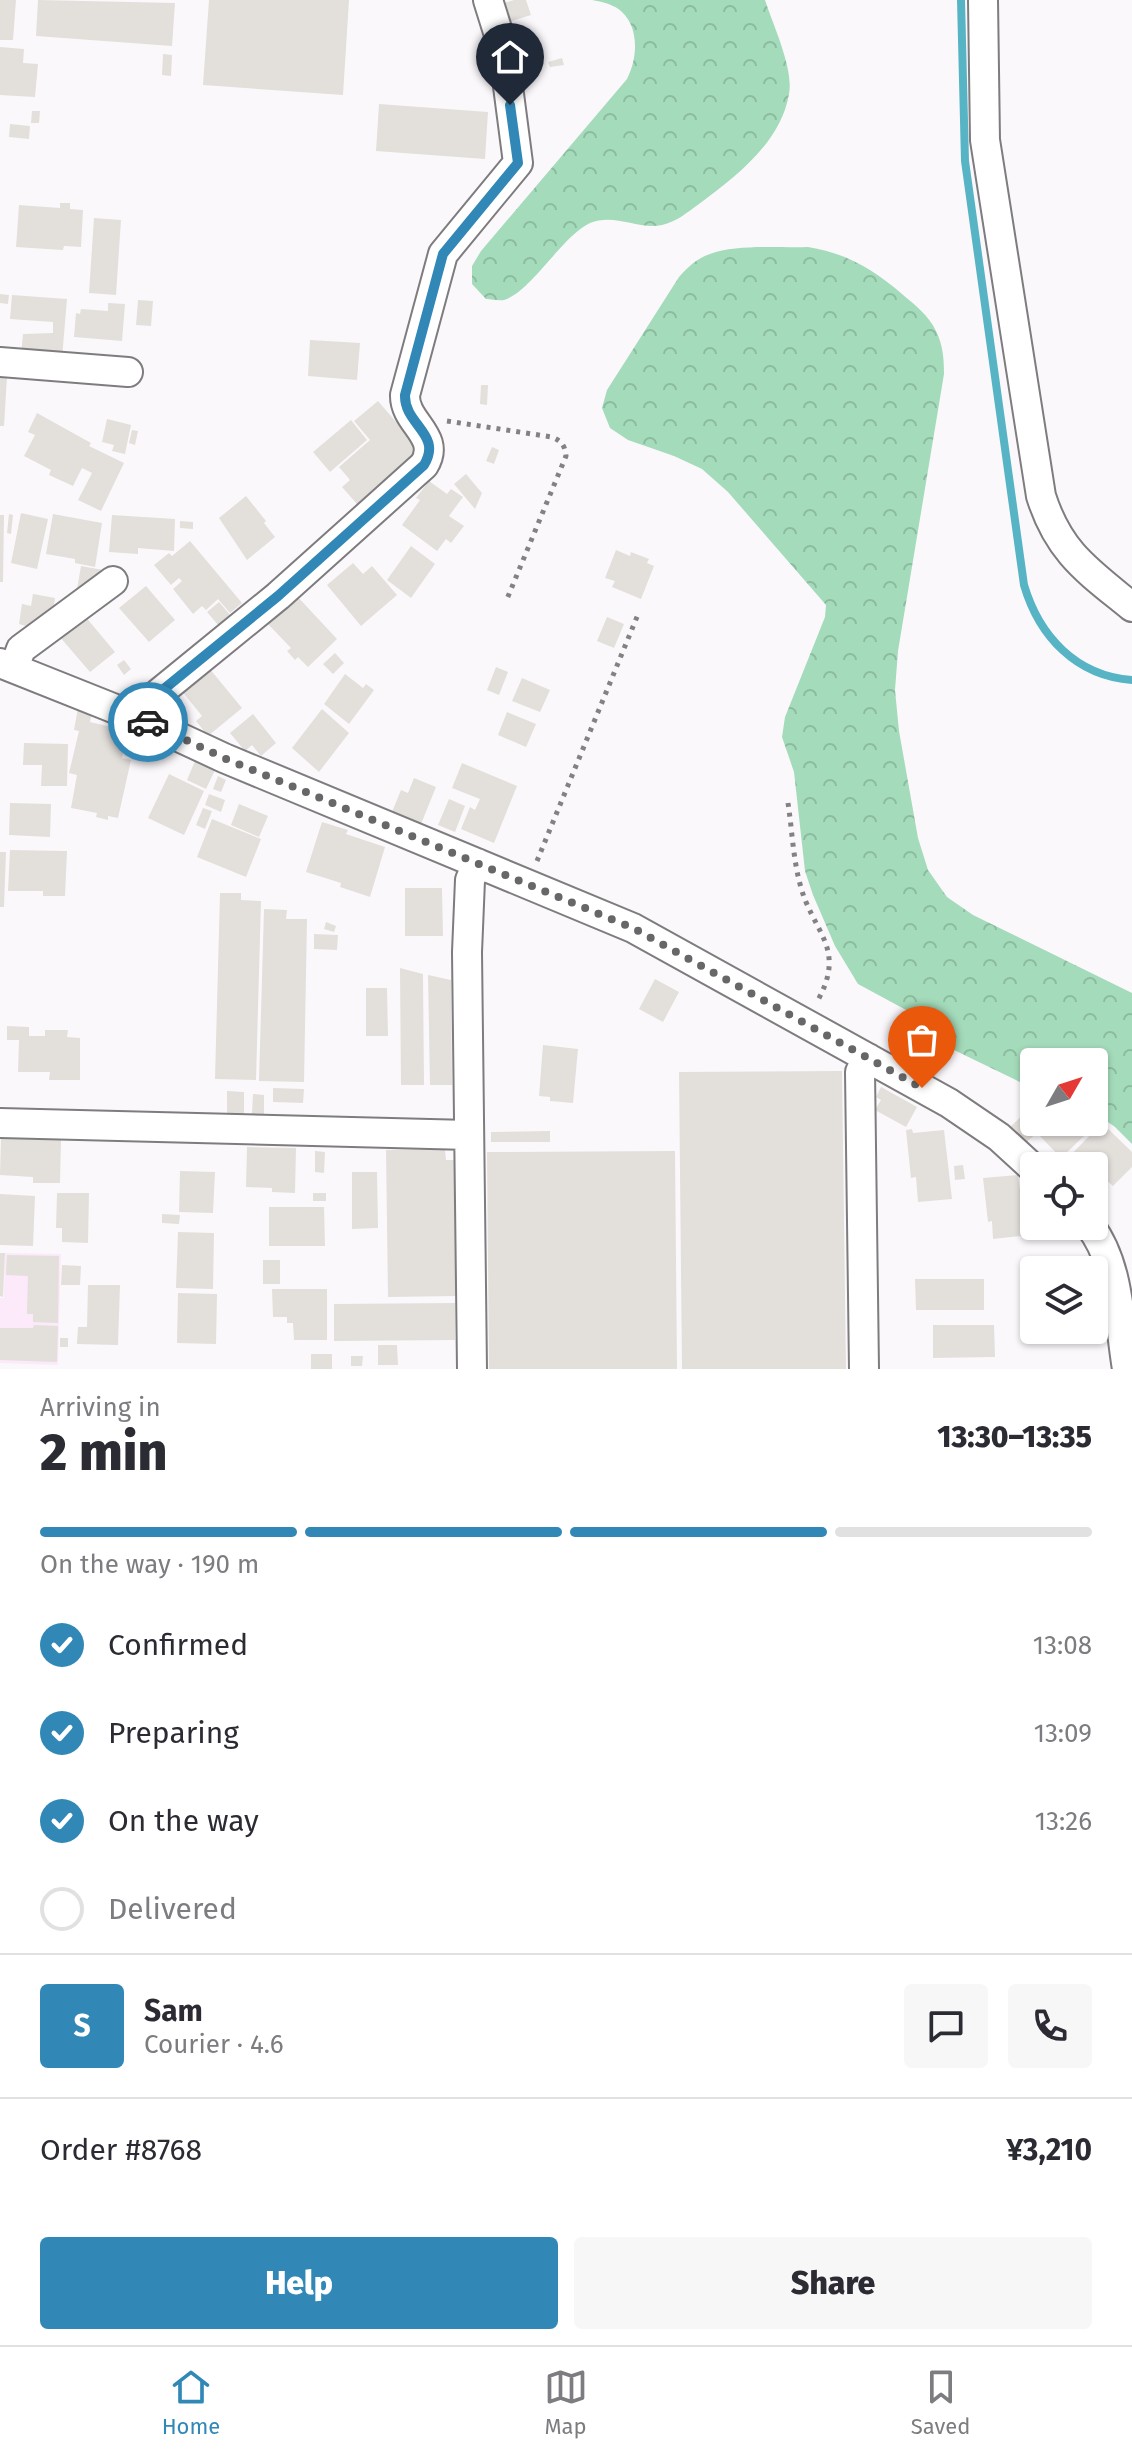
<!DOCTYPE html>
<meta charset="utf-8">
<style>
body{margin:0;font-family:"Fira Sans",sans-serif;background:#f7f7f7;color:#2b2b33;height:100vh;display:flex;flex-direction:column;font-size:30px;white-space:nowrap}
*{box-sizing:border-box;margin:0}
p{font-size:26px;color:#7c7c81}
.icon{flex:none;width:44px;height:44px;fill:none;stroke:currentColor;stroke-width:2;stroke-linecap:round;stroke-linejoin:round}
.map{position:relative;height:1369px;overflow:hidden}
.sheet{display:flex;flex-direction:column;background:#fff;flex:1}
.sheet>*{flex:none}
.needle{width:52px;rotate:51deg}
.fabs{position:absolute;left:1020px;top:1048px;display:grid;gap:16px}
.fabs a{display:grid;place-items:center;width:88px;height:88px;border-radius:8px;background:#fff;box-shadow:0 2px 6px #0004;font-size:40px}
.pin{position:absolute;display:grid;place-items:center;width:68px;height:68px;color:#fff;margin:-82px -34px;border-radius:50% 50% 50% 0;rotate:-45deg;box-shadow:0 0 8px #0007}
.pin .icon{rotate:45deg}
.courier{position:absolute;display:grid;place-items:center;width:80px;height:80px;margin:-40px;border:6px solid #3188b7;border-radius:50%;background:#fff;color:#222;box-shadow:0 2px 10px #0007}
.summary em{font-style:normal;font-weight:800}
.summary div{display:flex;flex-direction:column-reverse}
.summary{display:flex;align-items:center;justify-content:space-between;height:136px;padding:0 40px}
h1{font-size:52px;font-weight:800;line-height:60px}
.bar{display:grid;grid-template-columns:repeat(4,1fr);gap:12px 8px;align-content:center;height:96px;padding:0 40px}
.bar i{height:10px;border-radius:6px;background:#e1e1e2}
.bar .current{background:#3188b7}
.bar p{grid-column:span 4}
.line{display:flex;align-items:center;gap:20px;padding:0 40px;border-top:2px solid #e1e1e2}
.line div{flex:1}
.round{display:grid;place-items:center;flex:none;width:84px;height:84px;border-radius:8px;background:#f7f7f7}
ol{padding:0 40px;list-style:none}
li{display:flex;align-items:center;gap:24px;height:88px}
li p{margin-inline-start:auto}
li .icon{padding:8px;border-radius:50%;background:#3188b7;color:#fff;stroke-width:4}
li:last-child{color:#7c7c81}
li i{width:44px;height:44px;border:4px solid #e1e1e2;border-radius:50%}
.primary-button{display:flex;gap:16px;margin-top:auto;padding:16px 40px}
.primary-button a{flex:1;height:92px;border-radius:8px;background:#3188b7;color:#fff;font-size:32px;font-weight:800;line-height:92px;text-align:center}
.primary-button a+a{background:#f7f7f7;color:#2b2b33}
.menu{display:flex;justify-content:space-around;align-items:center;height:112px;border-top:2px solid #e1e1e2;background:#fff;font-size:22px;color:#7c7c81}
.menu a{display:grid;justify-items:center;gap:4px}
.menu .current{color:#3188b7}
.map>svg:first-child{display:block}
</style>
<div class="map">
<svg width="1132" height="1369" viewBox="0 0 1132 1369">
<defs>
<pattern id="forest-crowns" width="20" height="18" patternUnits="userSpaceOnUse" patternTransform="scale(2)"><rect width="20" height="18" fill="#a4dbba"/><path d="M2 6a3 3 0 1 1 6 0M12 15a3 3 0 1 1 6 0" fill="none" stroke="#8cbb9f"/></pattern>
</defs>
<rect width="100%" height="100%" fill="#fbf8fc"/>
<path fill="#fce9f9" d="M5,1253L61,1254L58,1365L0,1363V1298H4Z"/>
<path fill="url(#forest-crowns)" d="M592,0H765C773,25 794,69 789,94C781,142 736,177 699,204C688,212 676,222 662,225C638,230 615,213 590,223C562,236 531,292 504,300C499,301 491,299 486,299L472,284V266L481,251L627,79C637,60 640,29 622,12C614,4 602,2 592,0Z
M808,247C846,253 873,269 902,294C915,305 929,316 936,331C943,345 944,359 944,374L898,651L895,690L899,731L918,838L928,870L947,897L973,915L1132,993V1144L1115,1127L1094,1112V1062H1034V1088L1026,1085L954,1050L932,1024L858,984L835,946L813,895L805,871L794,772L782,737L785,717L825,617L826,605L728,492L702,469L674,456L628,440L610,428L602,408L607,390L679,277C688,267 697,258 710,254C737,244 779,248 808,247Z"/>
<g fill="none" stroke-linecap="round" stroke-linejoin="round">
<path stroke="#57b4c4" stroke-width="8" d="M961,0L965,161L1024,585C1039,636 1076,676 1132,680"/>
</g>
<path fill="#e3dfdb" d="M0,0H16L13,40H0Z
M38,0L175,3L172,46L36,36Z
M209,0H349L343,95L203,85Z
M514,0H526L531,15L506,23L500,4Z
M0,47L24,49L23,63L38,64L35,97L0,95Z
M163,54L172,55L171,76L162,75Z
M483,55H491V74H484Z
M562,58L564,65L550,67L548,62Z
M379,104L488,112L485,159L376,151Z
M32,111H40L39,123H31Z
M10,124L30,126L29,139L9,137Z
M60,203H70V209L83,210L81,247L64,246L63,250L16,247L19,205L60,208Z
M94,218L121,220L116,295L89,293Z
M0,294L9,295L8,304L0,303Z
M12,295L67,299L62,358L21,355L23,334L53,333V322L10,319Z
M138,300L153,301L151,326L136,325Z
M108,303L125,304L122,341L74,337L76,313L80,314L81,309L108,311Z
M310,340L360,343L357,380L308,376Z
M0,377H7L4,426H0Z
M481,385H488L487,405L480,404Z
M378,401L423,453L357,504L342,487L350,480L339,467L370,440L354,421Z
M37,413L91,443L89,446L124,463L101,511L78,500L92,473L82,468L73,486L49,475L51,470L24,456L35,435L28,432Z
M107,419L131,425L125,454L112,451L114,445L102,442Z
M351,420L367,440L330,472L313,452Z
M132,430L138,431L135,445L129,443Z
M492,447L499,450L494,464L486,461Z
M466,474L482,493L475,509L454,484Z
M429,481L447,494L451,489L463,497L449,516L464,526L451,543L446,539L437,551L402,525L420,500L416,498Z
M246,496L266,521L264,523L275,537L247,560L219,518Z
M21,513L48,519L37,569L11,563Z
M9,514L13,515L11,534L7,533Z
M53,514L102,523L95,567L75,563V559L46,554Z
M0,515H4L3,582H0Z
M112,515L175,519L174,551L138,548V554L109,552Z
M180,521L193,522V529L180,528Z
M190,541L242,603L230,613L218,599L206,610L202,606L193,614L173,589L182,581L179,578L171,585L154,565L169,553L172,556Z
M411,546L435,564L411,598L387,580Z
M616,550L630,556L631,552L649,559L647,563L654,566L641,599L612,587L615,581L605,578Z
M353,563L363,574L372,566L397,595L361,626L327,585Z
M81,566L103,570L101,585L76,595Z
M146,586L175,620L149,642L119,608Z
M33,594L55,598L54,605L60,613L32,634L26,626L19,624L22,604L31,606Z
M296,595L337,639L308,667L298,657L295,660L287,651L291,648L267,623Z
M219,602L231,616L219,626L207,612Z
M84,615L115,652L90,672L59,636Z
M607,617L624,624L614,648L597,641Z
M335,653L344,663L333,674L323,664Z
M124,660L131,669L124,675L117,665Z
M496,667L508,672L499,695L487,690Z
M209,668L242,708L208,736L196,721L202,716L181,690Z
M345,674L363,688L366,684L374,690L349,724L324,704Z
M522,678L550,690L540,712L512,701Z
M78,708L92,711L90,722L128,731L122,758L131,760L118,818L108,816V820L96,817L97,813L71,808L77,775L69,773L79,731L74,730Z
M322,709L349,733L319,772L292,748Z
M507,712L536,724L526,747L498,735Z
M253,714L276,743L261,756L252,745L245,751L230,733Z
M148,738L157,742L154,748L146,745Z
M24,743L68,744L67,786H41L42,765H23Z
M195,761L215,770L206,789L187,780Z
M462,763L517,786L494,843L461,829L470,807L475,810L480,799L452,788Z
M169,774L204,791L184,835L148,818Z
M218,776L226,780L221,792L213,789Z
M414,778L436,787L421,824L392,812L401,790L408,793Z
M209,794L225,800L221,812L205,805Z
M449,799L465,806L455,832L438,825Z
M10,803L51,804L50,837L9,835Z
M239,804L268,816L259,837L231,825Z
M203,808L212,811L205,829L196,825Z
M212,819L261,839L246,877L197,857Z
M322,822L348,830L346,834L385,847L370,897L340,887L341,883L306,872Z
M10,850L67,851L65,896H43V891H8Z
M0,852H6L4,907H0Z
M405,888H442L443,936H405Z
M220,893H241V900L261,901L256,1080L215,1079Z
M264,909L287,910L286,919H307L304,1082L259,1081Z
M326,922L336,926L334,932L324,929Z
M314,934L338,935L337,950L314,949Z
M400,968L423,974L424,1085H401Z
M428,975L451,980L452,1085H430Z
M655,979L679,992L663,1022L639,1009Z
M366,988H387L388,1036H366Z
M7,1026L29,1027V1036H45V1030H68L67,1037L80,1038V1080H49L50,1072H18L19,1040H7Z
M543,1045L578,1049L573,1103L550,1101V1097L539,1096Z
M842,1071L846,1369H682L679,1072Z
M881,1087L917,1107L906,1127L875,1110L881,1100L876,1097Z
M273,1088L304,1089L303,1103L273,1102Z
M227,1091L244,1092V1115L227,1114Z
M253,1094L264,1095V1114H252Z
M1034,1104V1122H1076L1087,1133L1061,1158L1037,1133L1023,1145L1008,1129Z
M1102,1123L1132,1152V1167L1113,1186L1107,1181L1094,1195V1166H1060Z
M912,1129L913,1133L944,1130L952,1199L918,1202L916,1177L911,1178L906,1130Z
M550,1131V1142H491V1132Z
M1,1138L61,1140L60,1183H33V1177L0,1175Z
M247,1147L296,1148L295,1193L272,1192V1188L246,1187Z
M445,1149L446,1160H455L456,1296L388,1297L386,1150Z
M315,1151L325,1152L324,1173L315,1172Z
M675,1151L677,1369H489L487,1152Z
M963,1165L965,1179L955,1180L954,1166Z
M180,1171L215,1172L213,1213L179,1212Z
M352,1172H377L378,1228L352,1229Z
M1018,1175L1020,1190L1027,1189L1029,1235L993,1239L992,1221L988,1222L983,1178Z
M57,1193H89L88,1243L62,1242V1228H56Z
M313,1193H326V1201H313Z
M0,1194L35,1196L33,1246L0,1245Z
M269,1207H324L325,1246H269Z
M162,1214L180,1215L179,1224L162,1223Z
M178,1232L214,1233L213,1289L176,1288Z
M0,1253H5L3,1297L0,1296Z
M7,1255L59,1256L58,1323L33,1322V1314H27L28,1276L6,1275Z
M263,1260H280V1284H263Z
M62,1265L81,1266L80,1285H61Z
M915,1279H984V1310H916Z
M88,1285H120L118,1345L77,1344L78,1327H87Z
M272,1289H327V1340H294L293,1323H287V1317H273Z
M178,1293L217,1294L216,1344L177,1343Z
M455,1303V1340L334,1341V1304Z
M34,1325L58,1326L57,1362L0,1360V1328H33Z
M933,1325H994L995,1357L933,1358Z
M60,1338H68V1347H60Z
M378,1345H397L398,1365H378Z
M311,1354H332V1369H311Z
M351,1356H363L362,1366H351Z"/>
<g fill="none" stroke-linecap="round" stroke-linejoin="round">
<defs>
<path id="minor" d="M983,0L985,140L1041,496C1059,553 1088,571 1132,607
M0,362L128,372
M0,663L138,718L224,758L633,928L949,1103L999,1137L1034,1169
M14,668L21,649L113,581
M138,718L148,702L278,596L424,465C442,436 404,423 405,395L443,254L518,163L503,48L488,0
M0,1123L469,1135
M1090,1226C1120,1265 1119,1322 1127,1369
M472,1369L467,952L470,880L477,863
M864,1369L860,1072L868,1058"/>
</defs>
<use href="#minor" stroke="#7e7c7f" stroke-width="32"/>
<path stroke="#838183" stroke-width="5" stroke-dasharray="4 6" stroke-linecap="butt" d="M447,421L552,437C562,441 565,446 566,456L507,599
M788,803C792,829 793,858 800,884C812,932 847,947 818,1000
M537,861L639,612"/>
<use href="#minor" stroke="#fff" stroke-width="28"/>
</g>
<g fill="none" stroke-linecap="round" stroke-linejoin="round">
<path stroke="#676668" stroke-width="8" stroke-dasharray="0 14.4" d="M148,722L224,758L633,928L922,1088"/>
<path stroke="#3188b7" stroke-width="10" d="M148,722L138,718L148,702L278,596L424,465C443,434 404,425 405,395L443,254L518,163L510,105"/>
</g>
</svg>
<div class="fabs">
<a><svg class="needle" viewBox="-14 -14 28 28"><path d="M0-13l5 13h-10z" fill="#e53935"/><path d="M0 13l5-13h-10z" fill="#7c7c81"/></svg></a>
<a><svg class="icon" aria-label="locate" viewBox="0 0 24 24"><circle cx="12" cy="12" r="6"/><path d="M12 2v4M12 18v4M2 12h4M18 12h4"/></svg></a>
<a><svg class="icon" aria-label="layers" viewBox="0 0 24 24"><path d="M12 4l9 5-9 5-9-5zM3 14l9 5 9-5"/></svg></a>
</div>
<div class="pin" style="left:922px;top:1088px;background:#ea580c"><svg class="icon" aria-label="bag" viewBox="0 0 24 24"><path d="M5 8h14l-1 12H6zM9 8a3 3 0 0 1 6 0"/></svg></div>
<div class="pin" style="left:510px;top:105px;background:#1f2937"><svg class="icon" aria-label="home" viewBox="0 0 24 24"><path d="M3 11l9-7 9 7M6 9v11h12V9"/></svg></div>
<div class="courier" style="left:148px;top:722px"><svg class="icon" aria-label="car" viewBox="0 0 24 24"><path d="M5 17H2v-5l4-1 3-4h7l3 4 3 1v5h-3M9 17h6M6 11h13"/><circle cx="7" cy="17" r="2"/><circle cx="17" cy="17" r="2"/></svg></div>
</div>
<section class="sheet">
<div class="summary"><div><h1>2 min</h1><p>Arriving in</p></div><em>13:30–13:35</em></div>
<div class="bar"><i class="current"></i><i class="current"></i><i class="current"></i><i></i><p>On the way · 190 m</p></div>
<ol>
<li><svg class="icon" aria-label="check" viewBox="0 0 24 24"><path d="M5 12l5 5 9-10"/></svg>Confirmed<p>13:08</p></li>
<li><svg class="icon" aria-label="check" viewBox="0 0 24 24"><path d="M5 12l5 5 9-10"/></svg>Preparing<p>13:09</p></li>
<li><svg class="icon" aria-label="check" viewBox="0 0 24 24"><path d="M5 12l5 5 9-10"/></svg>On the way<p>13:26</p></li>
<li><i></i>Delivered</li>
</ol>
<div class="line" style="height:144px"><b class="round" style="background:#3188b7;color:#fff">S</b><div><b>Sam</b><p>Courier · 4.6</p></div><a class="round"><svg class="icon" aria-label="chat" viewBox="0 0 24 24"><path d="M4 5h16v11H9l-5 4z"/></svg></a><a class="round"><svg class="icon" aria-label="phone" viewBox="0 0 24 24"><path d="M5 4h4l2 5-3 2q2 4 5 5l2-3 5 2v4C11 20 4 13 5 4z"/></svg></a></div>
<div class="line" style="height:104px"><div>Order #8768</div><b>¥3,210</b></div>
<div class="primary-button"><a>Help</a><a>Share</a></div>
</section>
<nav class="menu">
<a class="current"><svg class="icon" aria-label="home" viewBox="0 0 24 24"><path d="M3 11l9-7 9 7M6 9v11h12V9"/></svg>Home</a>
<a><svg class="icon" aria-label="map" viewBox="0 0 24 24"><path d="M3 6l6-2 6 2 6-2v14l-6 2-6-2-6 2zM9 4v14M15 6v14"/></svg>Map</a>
<a><svg class="icon" aria-label="saved" viewBox="0 0 24 24"><path d="M7 4h10v16l-5-4-5 4z"/></svg>Saved</a>
</nav>
